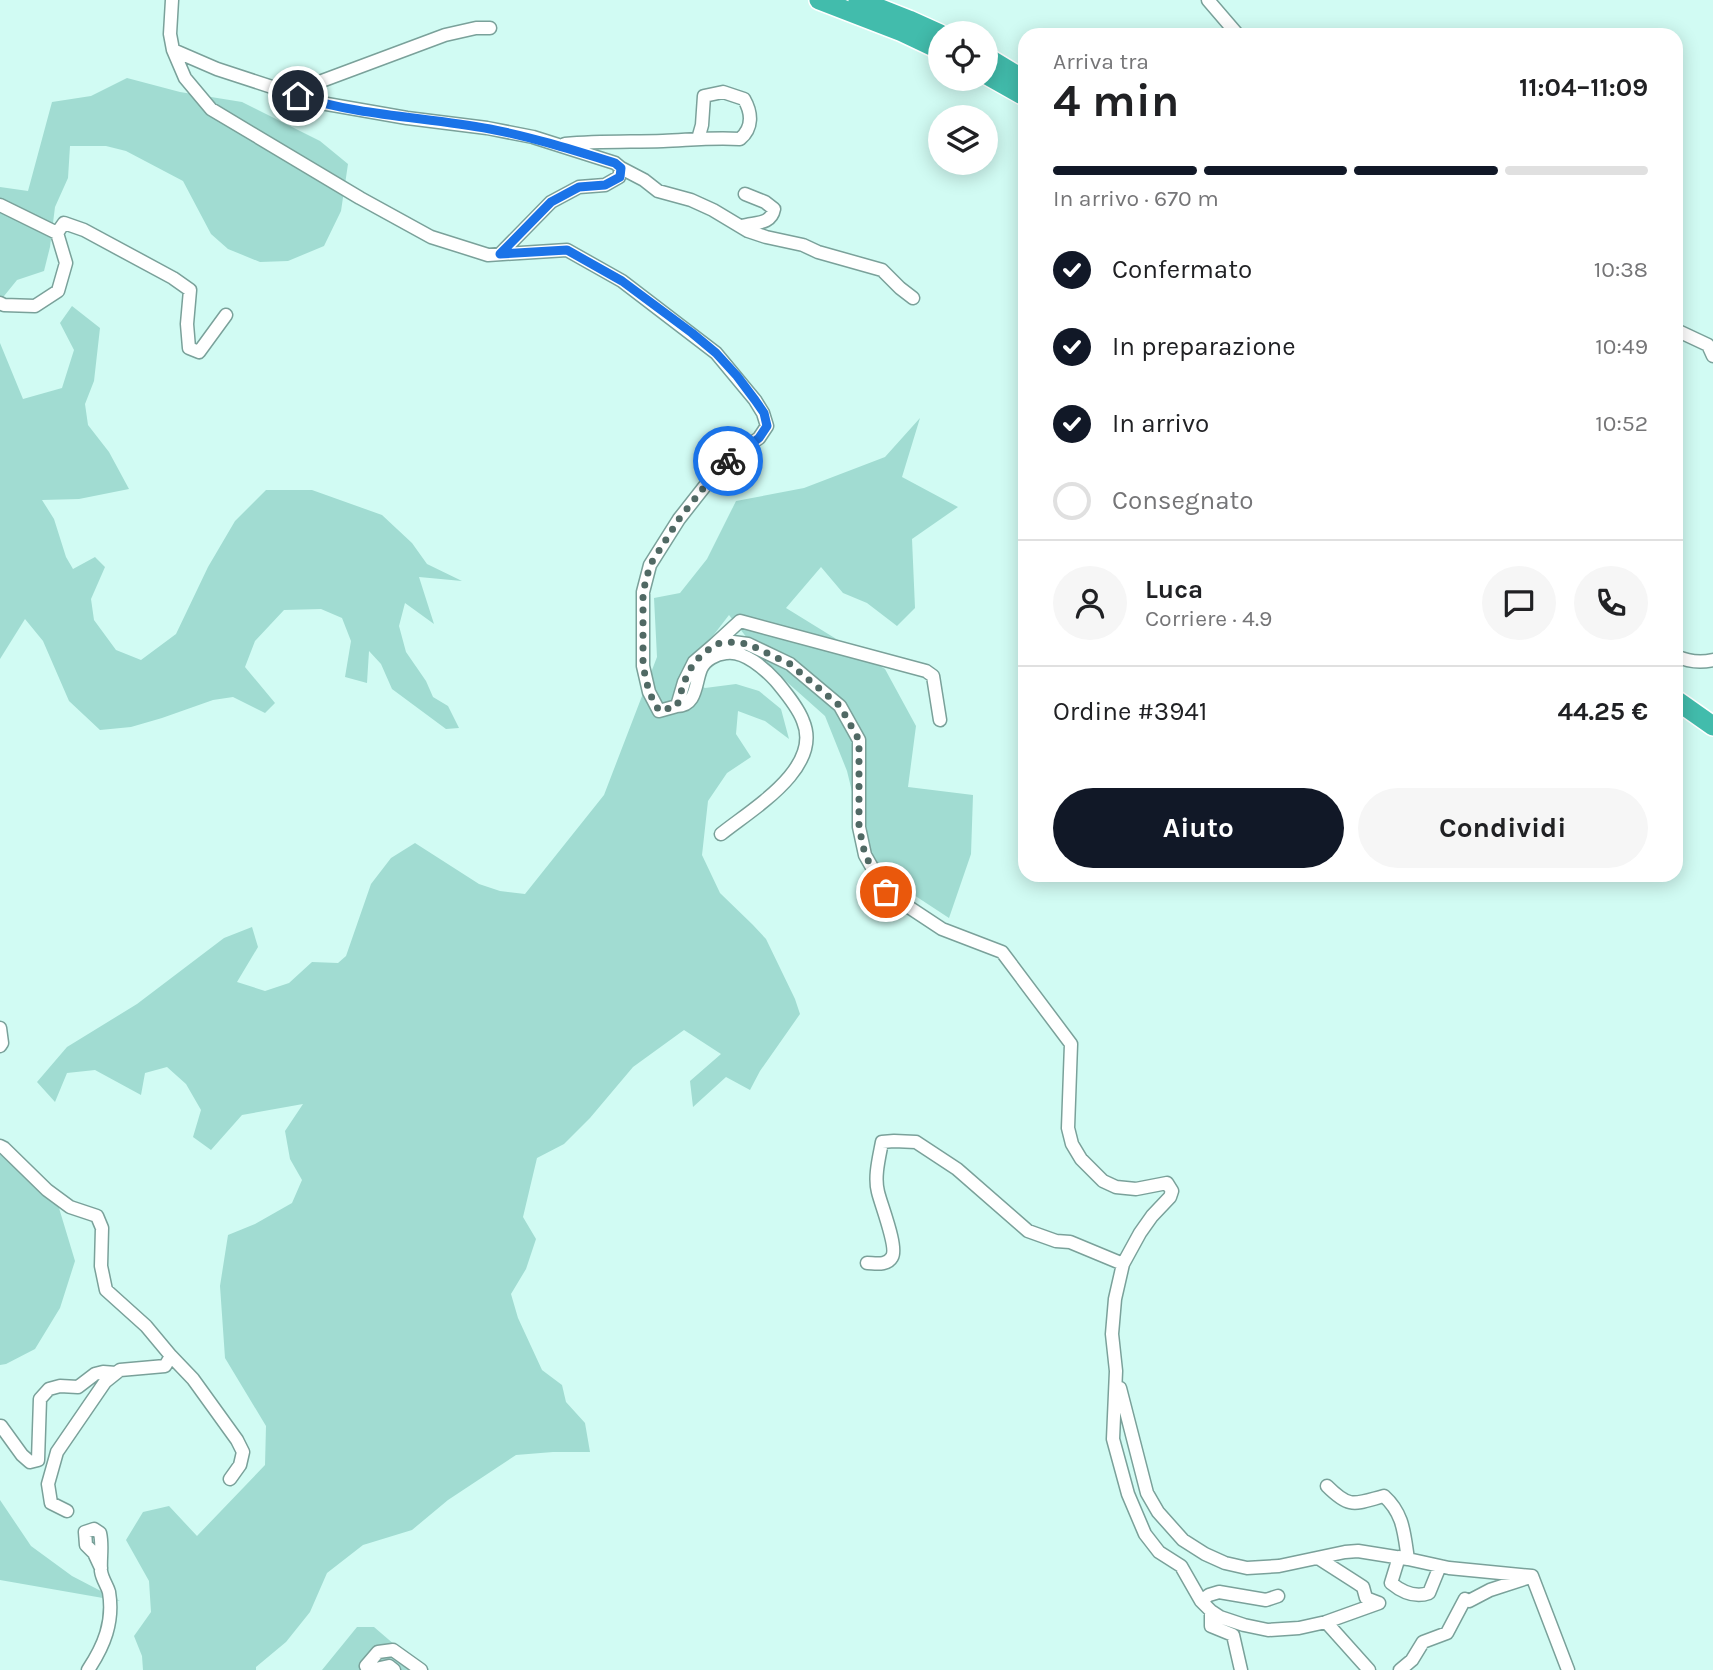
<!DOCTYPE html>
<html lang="it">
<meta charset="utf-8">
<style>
body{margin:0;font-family:Karla,sans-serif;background:#f6f6f6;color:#202124;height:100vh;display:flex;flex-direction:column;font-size:26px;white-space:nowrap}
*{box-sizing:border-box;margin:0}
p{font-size:23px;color:#757577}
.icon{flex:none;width:38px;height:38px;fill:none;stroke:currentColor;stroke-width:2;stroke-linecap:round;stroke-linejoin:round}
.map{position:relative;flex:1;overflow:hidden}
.drawer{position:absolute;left:1018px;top:28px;width:665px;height:854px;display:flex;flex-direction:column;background:#fff;border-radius:21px;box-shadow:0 4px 18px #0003}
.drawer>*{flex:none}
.tools{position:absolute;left:928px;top:21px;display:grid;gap:14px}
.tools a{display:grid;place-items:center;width:70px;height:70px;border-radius:50%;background:#fff;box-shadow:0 4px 18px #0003;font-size:35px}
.pin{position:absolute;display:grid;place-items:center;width:60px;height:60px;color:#fff;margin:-30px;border:4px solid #fff;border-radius:50%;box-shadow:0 2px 7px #0007}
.courier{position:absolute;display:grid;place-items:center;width:70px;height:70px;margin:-35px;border:5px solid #1a73e8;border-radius:50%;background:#fff;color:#222;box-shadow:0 2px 9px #0007}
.overview em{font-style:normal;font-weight:700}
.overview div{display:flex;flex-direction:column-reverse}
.overview{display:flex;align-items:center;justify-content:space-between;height:119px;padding:0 35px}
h1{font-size:46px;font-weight:700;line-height:52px}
.bar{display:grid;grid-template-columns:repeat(4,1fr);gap:10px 7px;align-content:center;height:84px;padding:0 35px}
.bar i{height:9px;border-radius:5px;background:#e0e0e0}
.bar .current{background:#111827}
.bar p{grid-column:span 4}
.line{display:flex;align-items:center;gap:18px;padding:0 35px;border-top:2px solid #e0e0e0}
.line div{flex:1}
.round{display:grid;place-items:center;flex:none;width:74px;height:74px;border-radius:37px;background:#f6f6f6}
ol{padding:0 35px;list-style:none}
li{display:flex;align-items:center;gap:21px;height:77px}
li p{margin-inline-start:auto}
li .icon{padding:7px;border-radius:50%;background:#111827;color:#fff;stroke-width:4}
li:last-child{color:#757577}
li i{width:38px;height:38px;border:4px solid #e0e0e0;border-radius:50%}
.primary-button{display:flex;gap:14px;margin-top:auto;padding:14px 35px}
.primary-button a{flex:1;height:80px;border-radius:42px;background:#111827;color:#fff;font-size:28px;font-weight:700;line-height:80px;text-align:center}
.primary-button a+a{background:#f6f6f6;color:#202124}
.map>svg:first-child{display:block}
</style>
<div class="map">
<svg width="1713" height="1670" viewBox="0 0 1713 1670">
<rect width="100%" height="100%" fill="#d1fbf3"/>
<path fill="#a1dcd2" d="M127,78L180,92L242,102L320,141L348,164L341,211L324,246L288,261L260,262L228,249L211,234L183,181L126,151L106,146H70L68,178L55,207L50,247L44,271L17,280L0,301V187L28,191L52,102L91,96Z
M72,306L100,328L94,381L85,404L88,425L109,452L129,489L79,499L42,500L54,519L66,557L73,569L95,557L105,567L91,599L94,620L116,650L141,660L176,634L208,567L235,521L266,490H312L382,515L412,543L427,564L462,581L419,577L434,624L405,603L399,626L406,652L426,681L433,697L448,706L459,728L446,729L392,689L381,664L369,651L367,683L345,677L351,641L342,618L321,609L284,610L255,641L245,667L275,703L265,713L233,697L213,700L162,718L131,727L100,730L69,701L43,641L25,619L0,659V343L23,399L62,388L74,350L60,323Z
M920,418L902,477L958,507L912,539L915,608L897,626L867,603L843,593L821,567L786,608L885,669L916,726L908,787L973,795L971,854L949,918L888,878L868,848L858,816L847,771L825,716L770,667L729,615L682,676L705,688L736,684L759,691L781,709L789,739L765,721L738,711L736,734L751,757L727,773L708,801L702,855L720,893L753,925L766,939L795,999L800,1014L760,1071L750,1090L726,1077L693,1107L690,1081L721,1054L684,1030L633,1067L590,1118L564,1144L537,1158L523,1217L536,1239L526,1269L511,1294L518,1318L542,1370L562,1385L566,1402L585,1423L590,1452H553L516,1455L448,1500L412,1530L363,1545L327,1573L310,1612L286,1642L256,1667V1670H143L142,1656L134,1636L151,1612L149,1581L126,1540L143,1512L169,1506L197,1536L265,1465L266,1426L225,1358L220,1286L228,1235L255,1224L292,1203L302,1180L290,1159L285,1131L303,1104L242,1115L211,1150L193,1137L201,1110L186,1084L167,1067L145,1073L141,1095L95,1070L67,1073L55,1102L37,1082L67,1047L137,1004L224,938L252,927L258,947L237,982L265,991L289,983L312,962L338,963L346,956L371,884L391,858L415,843L479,884L500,891L525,894L604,795L657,657L654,598L680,593L707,559L736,501L804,488L885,457Z
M0,1154L59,1208L75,1261L60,1308L35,1349L6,1364L0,1365Z
M0,1500L31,1546L72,1576L120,1601L0,1580Z
M357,1627H374L424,1670H322Z"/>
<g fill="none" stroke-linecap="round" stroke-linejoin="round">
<defs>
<path id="minor" d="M172,0L170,34L173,50L185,78L211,109L360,198L431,237L488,255L567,250L622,281L716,353L755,400L763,413L767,426L759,438L731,458L712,477L679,519L650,565L643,592V666L649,692L659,711L677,706L684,682L694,662L715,644L733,642L748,644L790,664L840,706L859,740V827L865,855L886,892L942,929L1002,952L1071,1044L1068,1128L1072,1144L1081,1159L1103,1181L1116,1187L1136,1189L1167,1183L1172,1191L1170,1197L1152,1216L1140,1233L1123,1264L1115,1299L1112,1334L1116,1371L1113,1439L1128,1494L1145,1534L1159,1552L1181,1566L1201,1601L1211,1611L1220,1617L1244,1625L1268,1630L1299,1628L1326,1622L1369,1670
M1208,0L1238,35
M173,50L217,69L321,103L407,118L487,128L533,137L615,163L621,168L619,177L605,185L579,187L551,202L500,254
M279,86H299L319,82L445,35L476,28H490
M565,144C598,141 630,142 663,141C689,140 714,137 740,139C753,128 752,113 744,99L723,92L704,96L702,125L698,139
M621,168L644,180L658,191L691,200L713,210L748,231L766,237L803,245L818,252L882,270L900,288L913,298
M0,205L57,233L66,263L58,291L35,306L4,305L0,303
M742,226C755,222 771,225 774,209L765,202L745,194
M57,233L64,223L84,230L173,278L190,290L187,324L189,348L199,352L226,315
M1676,330L1708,345L1713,356
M715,644L740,621L926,671L933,676L940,720
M1676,656C1689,662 1700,663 1713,660
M677,706C697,706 695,683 701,669C705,660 716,654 726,653C744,650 765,669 776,681C785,692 798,707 803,721C823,768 752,809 721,834
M0,1028L2,1043L0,1046
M0,1146L4,1148L47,1190L70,1207L97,1216L102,1228L101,1266L106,1290L146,1326L171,1356L165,1366L120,1370L105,1382L57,1452L48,1484L51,1503L67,1511
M867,1263C875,1263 887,1266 892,1257C898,1247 881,1205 878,1192C874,1177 879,1158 882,1142L894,1141L916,1142L957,1169L1028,1231L1056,1241L1070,1242L1123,1264
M171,1356L193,1379L237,1440L243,1452L240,1465L230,1479
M1120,1388L1147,1493L1158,1512L1183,1540L1205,1554L1225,1563L1247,1568L1279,1566L1345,1552L1358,1551L1408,1559L1449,1568L1532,1576L1568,1670
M0,1426H1L22,1455L30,1462L38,1460L40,1399L49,1389L60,1386L78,1387L95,1374L103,1372L116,1373
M1327,1486C1350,1509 1354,1504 1384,1496C1404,1514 1404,1534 1408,1559
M1399,1557L1391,1583C1402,1592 1415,1598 1429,1593L1440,1566
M1318,1558L1357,1583L1363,1587L1366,1598L1379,1603
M1201,1601L1209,1595L1219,1592L1266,1600L1278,1596
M1211,1611V1626L1233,1635L1241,1670
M1326,1622L1379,1603
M88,1670C104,1646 114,1622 109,1592C107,1585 102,1579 101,1571C100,1558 103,1546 100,1533L94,1529L85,1532L86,1545L94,1553L101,1568
M368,1670L366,1666L378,1652L393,1650L421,1670
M371,1670L389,1666L394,1670
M1400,1670L1412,1660L1423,1642L1447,1633L1465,1599L1469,1601L1490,1590L1527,1578"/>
<path id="highway" d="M819,0L902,32L940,50
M858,0L909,20L940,34
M985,56L1026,81
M985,74L1026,97
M1676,700L1713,726"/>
</defs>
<use href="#minor" stroke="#7aa19a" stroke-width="15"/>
<use href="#highway" stroke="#fff" stroke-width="22"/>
<use href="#minor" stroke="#fff" stroke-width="12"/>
<use href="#highway" stroke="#42bcac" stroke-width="19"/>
</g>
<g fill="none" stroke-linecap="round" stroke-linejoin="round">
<path stroke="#506964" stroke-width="7" stroke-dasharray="0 12.6" d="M728,461L712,477L679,519L650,565L643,592V666L649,692L659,711L677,706L684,682L694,662L715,644L733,642L748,644L790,664L840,706L859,740V827L865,855L886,892"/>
<path stroke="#1a73e8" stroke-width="9" d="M298,96C359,116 426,117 490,129C532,137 573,150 615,163L621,168L620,177L605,185L579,187L551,202L500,254L567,250L622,281L692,333L716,353L737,376L755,400L764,413L767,426L759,438L728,461"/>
</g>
</svg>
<div class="tools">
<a><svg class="icon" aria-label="locate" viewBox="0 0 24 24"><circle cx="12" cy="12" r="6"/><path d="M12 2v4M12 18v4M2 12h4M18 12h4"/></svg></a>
<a><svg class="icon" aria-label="layers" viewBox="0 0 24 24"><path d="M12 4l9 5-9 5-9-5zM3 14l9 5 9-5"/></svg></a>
</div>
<div class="pin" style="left:886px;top:892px;background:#ea580c"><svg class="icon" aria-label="bag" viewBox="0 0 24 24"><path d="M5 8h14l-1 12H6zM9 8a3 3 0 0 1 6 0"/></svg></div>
<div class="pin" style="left:298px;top:96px;background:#1f2937"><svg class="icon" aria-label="home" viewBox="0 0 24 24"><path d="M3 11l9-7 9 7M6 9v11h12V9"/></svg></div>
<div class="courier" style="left:728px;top:461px"><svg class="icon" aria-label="bike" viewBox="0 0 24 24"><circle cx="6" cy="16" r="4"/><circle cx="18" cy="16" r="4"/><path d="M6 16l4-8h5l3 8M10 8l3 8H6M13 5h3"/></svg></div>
<section class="drawer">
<div class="overview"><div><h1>4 min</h1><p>Arriva tra</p></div><em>11:04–11:09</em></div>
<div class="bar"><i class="current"></i><i class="current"></i><i class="current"></i><i></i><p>In arrivo · 670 m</p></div>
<ol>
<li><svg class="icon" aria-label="check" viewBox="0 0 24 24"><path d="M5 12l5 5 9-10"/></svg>Confermato<p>10:38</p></li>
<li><svg class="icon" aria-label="check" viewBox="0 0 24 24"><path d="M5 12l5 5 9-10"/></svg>In preparazione<p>10:49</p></li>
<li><svg class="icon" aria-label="check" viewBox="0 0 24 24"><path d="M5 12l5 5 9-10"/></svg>In arrivo<p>10:52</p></li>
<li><i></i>Consegnato</li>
</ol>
<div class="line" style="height:126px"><a class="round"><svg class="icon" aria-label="person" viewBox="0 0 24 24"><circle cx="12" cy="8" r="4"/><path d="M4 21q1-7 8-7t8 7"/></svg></a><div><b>Luca</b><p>Corriere · 4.9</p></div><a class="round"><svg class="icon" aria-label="chat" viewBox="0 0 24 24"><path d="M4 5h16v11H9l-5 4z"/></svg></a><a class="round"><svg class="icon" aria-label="phone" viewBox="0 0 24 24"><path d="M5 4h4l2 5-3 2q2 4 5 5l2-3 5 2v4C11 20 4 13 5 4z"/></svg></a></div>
<div class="line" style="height:91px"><div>Ordine #3941</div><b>44.25 €</b></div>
<div class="primary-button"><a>Aiuto</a><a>Condividi</a></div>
</section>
</div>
